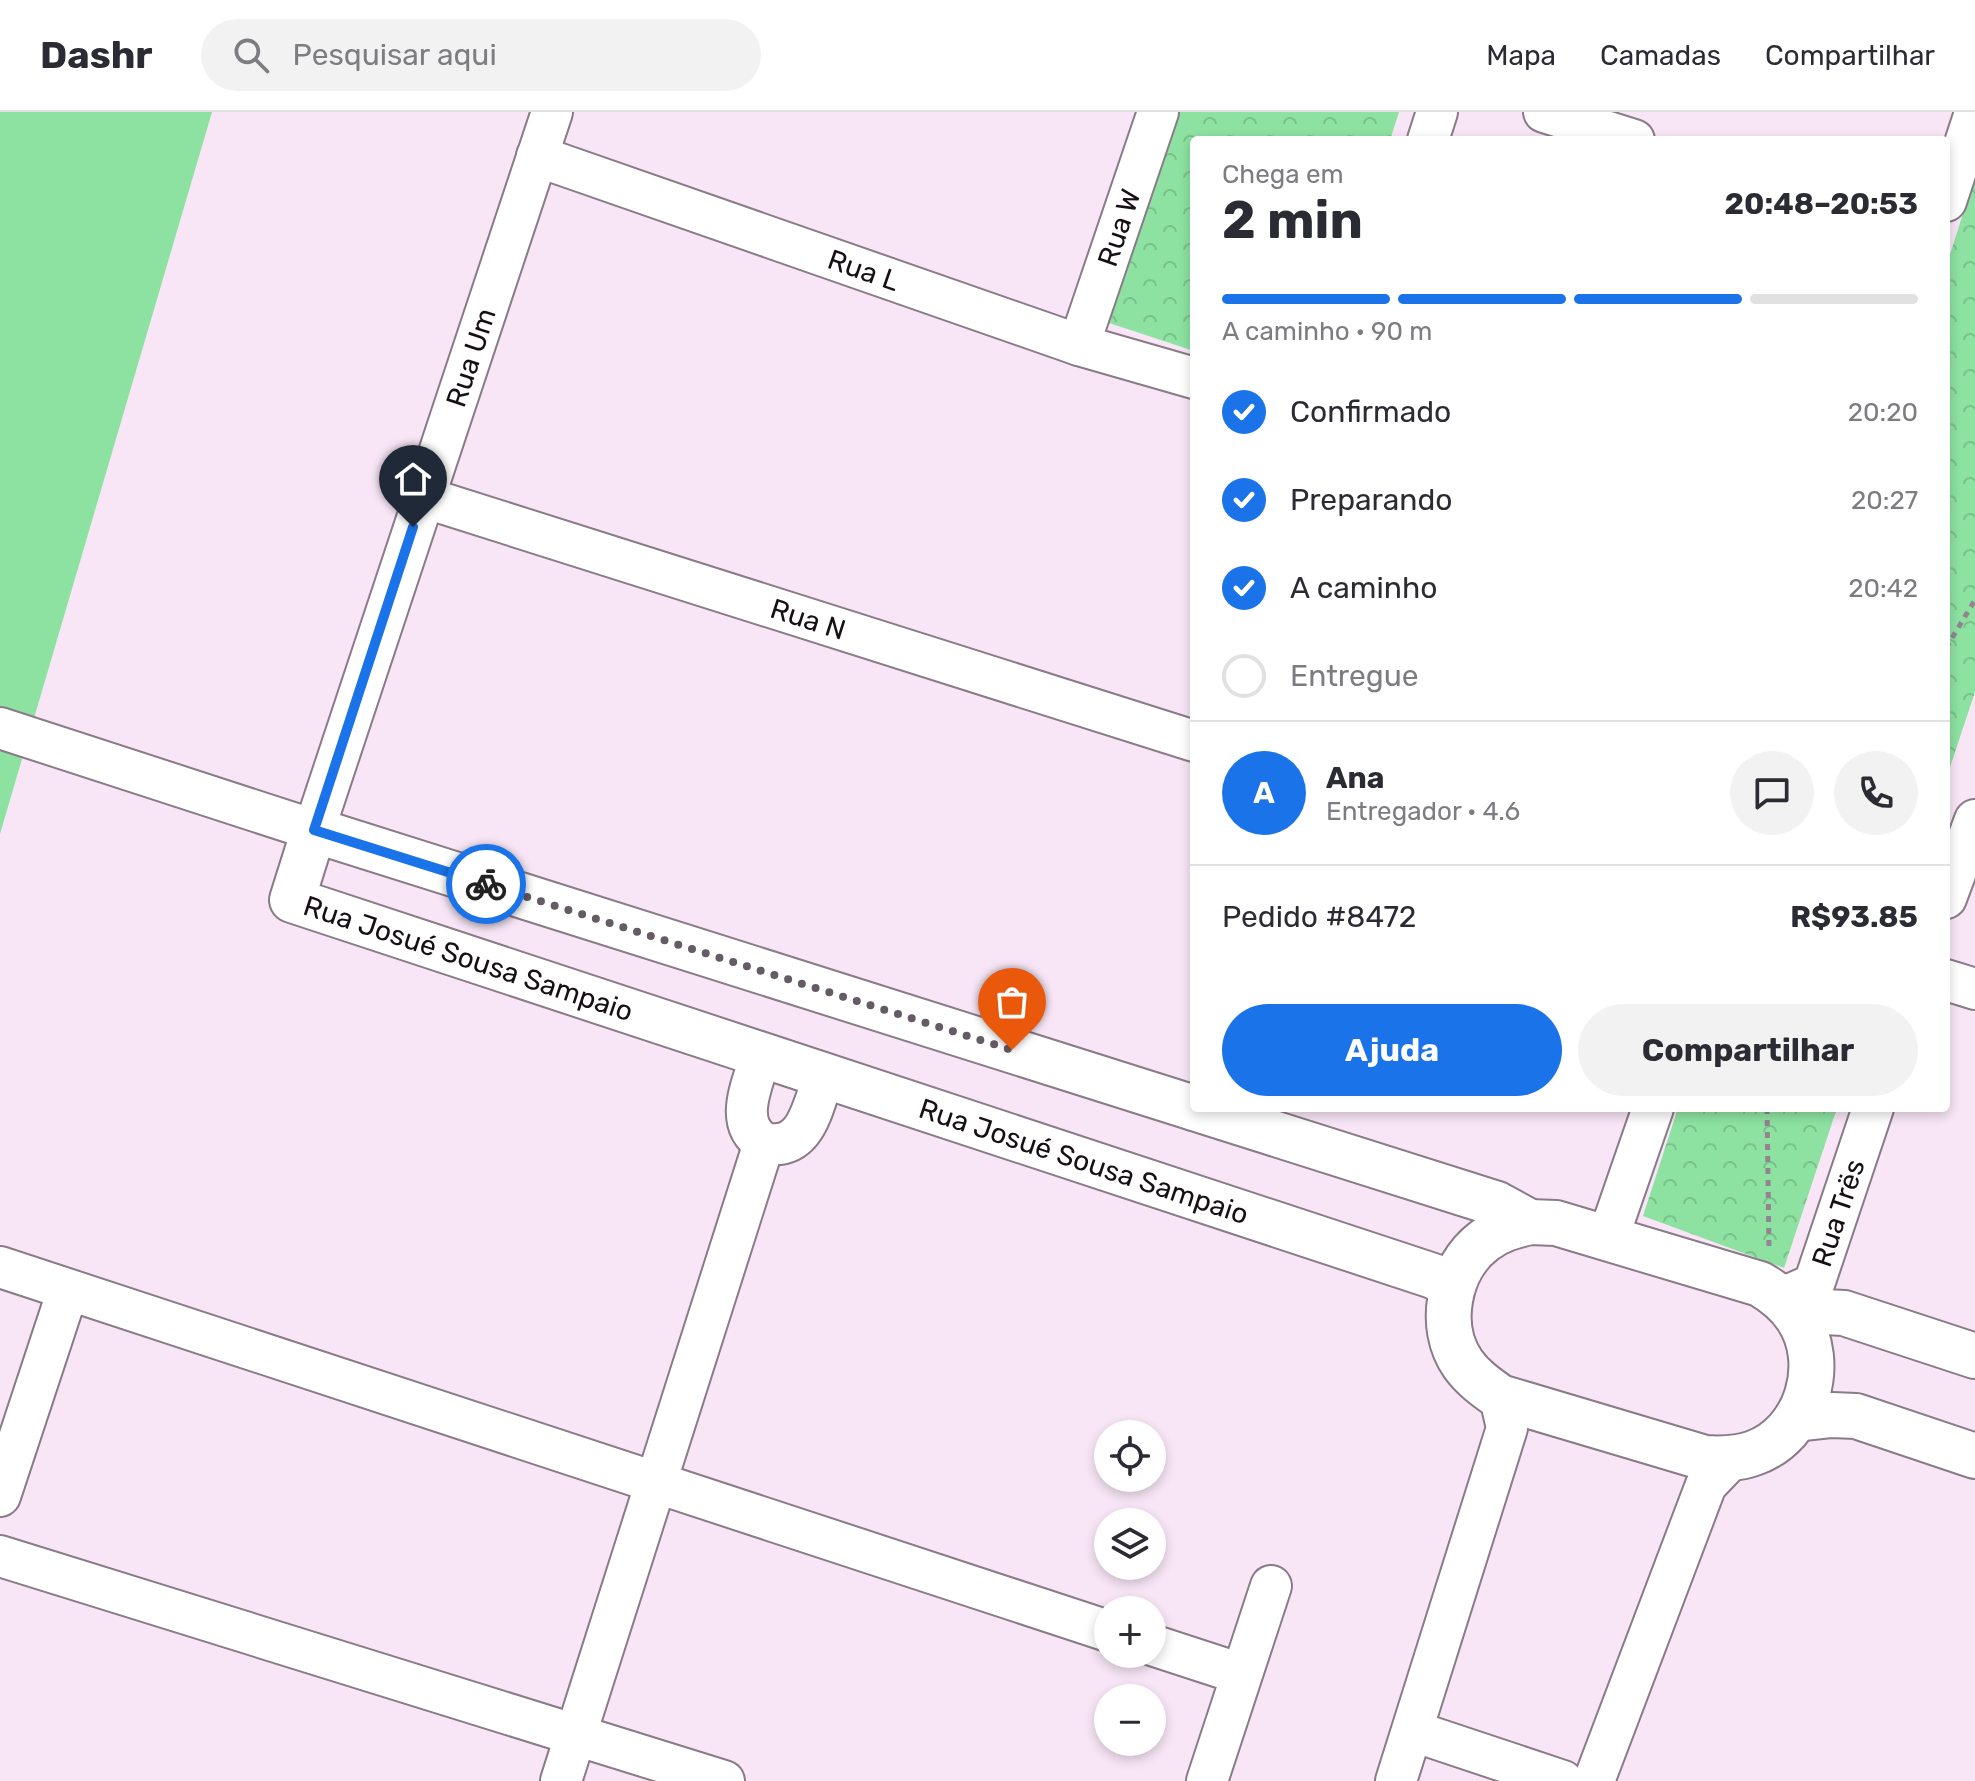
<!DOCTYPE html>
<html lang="pt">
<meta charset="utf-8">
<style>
body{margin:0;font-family:Rubik,sans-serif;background:#f2f2f3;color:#2b2b33;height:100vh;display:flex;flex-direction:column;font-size:30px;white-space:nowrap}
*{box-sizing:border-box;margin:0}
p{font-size:26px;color:#7c7c81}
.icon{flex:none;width:44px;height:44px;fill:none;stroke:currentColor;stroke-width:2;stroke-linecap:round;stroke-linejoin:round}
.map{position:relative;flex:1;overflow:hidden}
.drawer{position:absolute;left:1190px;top:24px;width:760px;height:976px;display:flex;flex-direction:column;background:#fff;border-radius:8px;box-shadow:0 4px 12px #0003}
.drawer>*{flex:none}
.controls{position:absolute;left:1094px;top:1308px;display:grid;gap:16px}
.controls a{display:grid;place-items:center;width:72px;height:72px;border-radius:50%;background:#fff;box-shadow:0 4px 12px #0003;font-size:40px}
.pin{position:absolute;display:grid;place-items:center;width:68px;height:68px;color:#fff;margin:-82px -34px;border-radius:50% 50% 50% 0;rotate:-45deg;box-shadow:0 0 8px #0007}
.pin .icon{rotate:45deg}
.courier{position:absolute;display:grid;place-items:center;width:80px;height:80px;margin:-40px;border:6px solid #1a73e8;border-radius:50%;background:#fff;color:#222;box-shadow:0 2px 10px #0007}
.overview em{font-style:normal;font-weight:700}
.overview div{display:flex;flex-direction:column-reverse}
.overview{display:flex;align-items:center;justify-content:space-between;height:136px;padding:0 32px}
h1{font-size:52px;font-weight:700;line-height:60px}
.bar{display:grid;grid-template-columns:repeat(4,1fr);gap:12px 8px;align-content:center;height:96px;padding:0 32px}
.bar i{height:10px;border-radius:6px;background:#e1e1e2}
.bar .selected{background:#1a73e8}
.bar p{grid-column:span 4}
.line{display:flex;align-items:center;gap:20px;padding:0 32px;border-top:2px solid #e1e1e2}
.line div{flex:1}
.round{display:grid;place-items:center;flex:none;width:84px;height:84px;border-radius:42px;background:#f2f2f3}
ol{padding:0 32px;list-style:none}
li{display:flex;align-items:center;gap:24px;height:88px}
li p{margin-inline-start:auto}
li .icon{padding:8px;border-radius:50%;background:#1a73e8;color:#fff;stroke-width:4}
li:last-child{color:#7c7c81}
li i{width:44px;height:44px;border:4px solid #e1e1e2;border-radius:50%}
.cta{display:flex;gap:16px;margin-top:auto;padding:16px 32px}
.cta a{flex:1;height:92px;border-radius:48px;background:#1a73e8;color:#fff;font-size:32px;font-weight:700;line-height:92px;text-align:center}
.cta a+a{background:#f2f2f3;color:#2b2b33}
header{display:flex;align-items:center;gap:48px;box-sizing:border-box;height:112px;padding:0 40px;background:#fff;border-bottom:2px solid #e1e1e2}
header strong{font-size:38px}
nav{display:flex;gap:44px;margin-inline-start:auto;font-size:28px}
.search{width:560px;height:72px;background:#f2f2f3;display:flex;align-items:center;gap:20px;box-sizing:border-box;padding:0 28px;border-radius:44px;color:#7c7c81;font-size:30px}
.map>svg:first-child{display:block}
</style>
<header>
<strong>Dashr</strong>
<div class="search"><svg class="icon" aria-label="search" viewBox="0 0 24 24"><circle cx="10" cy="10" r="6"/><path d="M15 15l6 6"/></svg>Pesquisar aqui</div>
<nav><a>Mapa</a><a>Camadas</a><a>Compartilhar</a></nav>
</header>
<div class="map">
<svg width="1975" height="1669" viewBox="0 0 1975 1669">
<defs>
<pattern id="park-crowns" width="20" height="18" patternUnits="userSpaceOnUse" patternTransform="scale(2)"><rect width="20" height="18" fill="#8de2a1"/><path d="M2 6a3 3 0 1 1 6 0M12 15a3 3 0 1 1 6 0" fill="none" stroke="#79c18a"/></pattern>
</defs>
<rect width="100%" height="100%" fill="#f8e6f6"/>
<path fill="#8de2a1" d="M0,0H212L0,722Z"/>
<path fill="url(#park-crowns)" d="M1175,0H1399L1390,28H1194V239L1103,209Z
M1975,64V580L1946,667V155Z
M1678,996H1837L1784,1156L1643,1104Z"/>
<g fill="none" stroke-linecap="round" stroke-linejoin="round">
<defs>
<g id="minor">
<path d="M1544,0L1634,28"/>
<path d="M1428,28L1437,0"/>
<path id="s1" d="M537,44L1079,233L1194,266"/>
<path d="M1946,89L1975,1"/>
<path id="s2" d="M1079,233L1158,0"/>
<path id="s3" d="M423,385L1194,629"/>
<path id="s4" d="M0,616L314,718L552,0"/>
<path d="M1946,786L1975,708"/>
<path d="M1946,868L1975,877"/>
<path d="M761,943C753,972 732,1011 764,1031C807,1040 812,995 824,964"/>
<path d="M1608,1126L1653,996"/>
<path d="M0,1155L1108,1519"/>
<path id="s5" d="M1782,1186L1814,1172L1873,996"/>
<path d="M0,1384L68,1178"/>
<path d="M0,1444L724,1669"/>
<path d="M1152,1533L1241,1562"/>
<path d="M1413,1619L1563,1669"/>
<path d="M561,1669L764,1031"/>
<path d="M1207,1669L1271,1474"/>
<path d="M1396,1669L1507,1316L1500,1285"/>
<path d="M1594,1669L1706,1373L1731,1347"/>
</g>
<g id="tertiary">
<path id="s6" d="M1194,996L314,718L292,788L1433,1164L1452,1173"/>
<path d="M1194,996L1497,1092L1530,1110"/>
<path d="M1530,1110L1556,1111L1760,1172C1775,1181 1787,1190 1797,1205C1828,1251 1807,1322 1754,1341C1738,1347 1722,1347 1705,1346L1500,1285C1486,1275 1473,1266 1463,1252C1437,1215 1448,1156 1484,1129C1498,1118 1513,1114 1530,1110Z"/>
<path d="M1799,1207L1824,1200L1844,1201L1975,1244"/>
<path d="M1796,1307L1832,1303L1856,1304L1975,1344"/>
</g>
</defs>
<use href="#minor" stroke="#8a7b88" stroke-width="44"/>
<use href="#tertiary" stroke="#8a7b88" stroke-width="48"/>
<path stroke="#928590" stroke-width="5" stroke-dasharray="6 6" stroke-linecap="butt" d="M1946,536L1975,488
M1767,996L1769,1135"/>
<use href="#minor" stroke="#fff" stroke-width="40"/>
<use href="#tertiary" stroke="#fff" stroke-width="44"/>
</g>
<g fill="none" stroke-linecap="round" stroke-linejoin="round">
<path stroke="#655b64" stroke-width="8" stroke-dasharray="0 14.4" d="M486,772L1012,938"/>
<path stroke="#1a73e8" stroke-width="10" d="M413,415L314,718L486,772"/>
</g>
<g text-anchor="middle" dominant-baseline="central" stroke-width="6" stroke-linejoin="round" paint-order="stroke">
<g font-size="28" fill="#161015" stroke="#f8e6f6">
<text stroke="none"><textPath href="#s2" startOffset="124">Rua W</textPath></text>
<text stroke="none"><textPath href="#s1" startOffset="346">Rua L</textPath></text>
<text stroke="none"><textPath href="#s4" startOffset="828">Rua Um</textPath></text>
<text stroke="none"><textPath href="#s3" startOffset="404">Rua N</textPath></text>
<text stroke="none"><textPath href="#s6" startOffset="1182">Rua Josué Sousa Sampaio</textPath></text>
<text stroke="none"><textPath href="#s6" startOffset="1830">Rua Josué Sousa Sampaio</textPath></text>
<text stroke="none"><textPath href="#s5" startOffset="110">Rua Trës</textPath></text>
</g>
</g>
</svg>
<div class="controls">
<a><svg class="icon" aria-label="locate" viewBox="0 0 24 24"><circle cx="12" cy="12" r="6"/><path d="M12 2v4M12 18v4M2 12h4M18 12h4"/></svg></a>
<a><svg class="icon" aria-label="layers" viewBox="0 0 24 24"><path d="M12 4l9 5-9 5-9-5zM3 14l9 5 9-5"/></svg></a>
<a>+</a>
<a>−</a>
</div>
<div class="pin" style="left:1012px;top:938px;background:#ea580c"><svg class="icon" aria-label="bag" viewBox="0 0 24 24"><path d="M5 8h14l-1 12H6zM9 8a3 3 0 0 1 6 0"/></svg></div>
<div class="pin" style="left:413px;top:415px;background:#1f2937"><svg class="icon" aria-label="home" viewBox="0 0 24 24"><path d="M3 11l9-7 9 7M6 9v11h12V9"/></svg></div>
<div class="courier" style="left:486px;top:772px"><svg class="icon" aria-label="bike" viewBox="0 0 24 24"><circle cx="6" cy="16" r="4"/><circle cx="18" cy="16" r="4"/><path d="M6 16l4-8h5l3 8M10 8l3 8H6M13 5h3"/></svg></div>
<section class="drawer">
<div class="overview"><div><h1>2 min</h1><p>Chega em</p></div><em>20:48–20:53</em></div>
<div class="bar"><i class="selected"></i><i class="selected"></i><i class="selected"></i><i></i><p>A caminho · 90 m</p></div>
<ol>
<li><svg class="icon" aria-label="check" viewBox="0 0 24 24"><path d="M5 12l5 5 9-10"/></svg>Confirmado<p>20:20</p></li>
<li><svg class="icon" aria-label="check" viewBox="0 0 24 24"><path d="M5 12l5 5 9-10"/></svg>Preparando<p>20:27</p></li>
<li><svg class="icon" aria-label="check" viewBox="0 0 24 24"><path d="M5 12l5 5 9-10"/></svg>A caminho<p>20:42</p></li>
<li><i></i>Entregue</li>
</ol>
<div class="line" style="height:144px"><b class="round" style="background:#1a73e8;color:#fff">A</b><div><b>Ana</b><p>Entregador · 4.6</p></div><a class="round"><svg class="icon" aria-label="chat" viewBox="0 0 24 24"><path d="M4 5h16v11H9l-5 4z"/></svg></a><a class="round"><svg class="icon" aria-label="phone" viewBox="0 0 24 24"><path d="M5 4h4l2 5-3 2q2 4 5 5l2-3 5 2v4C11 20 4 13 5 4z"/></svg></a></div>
<div class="line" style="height:104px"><div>Pedido #8472</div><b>R$93.85</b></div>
<div class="cta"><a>Ajuda</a><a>Compartilhar</a></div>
</section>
</div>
